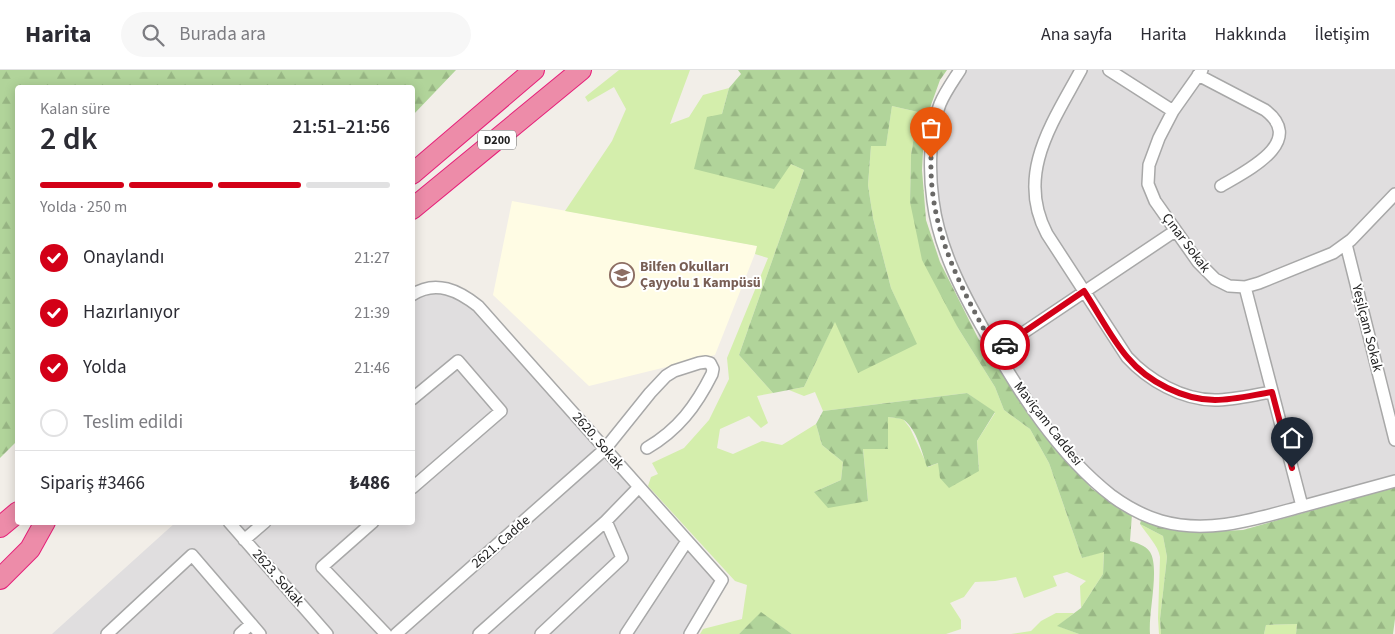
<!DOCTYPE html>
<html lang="tr">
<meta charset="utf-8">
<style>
body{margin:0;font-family:"Source Sans 3",sans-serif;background:#f7f7f7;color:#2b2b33;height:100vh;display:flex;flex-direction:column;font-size:19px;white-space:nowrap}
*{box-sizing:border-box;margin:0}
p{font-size:16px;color:#7c7c81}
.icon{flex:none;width:28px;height:28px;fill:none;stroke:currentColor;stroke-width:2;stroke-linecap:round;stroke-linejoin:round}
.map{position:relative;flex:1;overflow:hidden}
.side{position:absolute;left:15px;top:15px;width:400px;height:440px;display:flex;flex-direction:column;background:#fff;border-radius:5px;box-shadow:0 2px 12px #0003}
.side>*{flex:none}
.pin{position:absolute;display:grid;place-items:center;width:42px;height:42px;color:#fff;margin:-51px -21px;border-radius:50% 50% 50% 0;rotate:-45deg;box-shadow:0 0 5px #0007}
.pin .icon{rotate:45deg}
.courier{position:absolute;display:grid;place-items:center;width:50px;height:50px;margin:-25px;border:4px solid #d30017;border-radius:50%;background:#fff;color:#222;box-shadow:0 1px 6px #0007}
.head em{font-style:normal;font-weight:600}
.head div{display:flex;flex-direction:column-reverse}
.head{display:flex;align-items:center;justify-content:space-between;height:85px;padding:0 25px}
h1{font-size:32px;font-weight:600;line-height:38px}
.bar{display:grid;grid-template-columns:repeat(4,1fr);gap:8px 5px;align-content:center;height:60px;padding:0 25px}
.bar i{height:6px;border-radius:4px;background:#e1e1e2}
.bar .active{background:#d30017}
.bar p{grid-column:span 4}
.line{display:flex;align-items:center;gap:12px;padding:0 25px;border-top:1px solid #e1e1e2}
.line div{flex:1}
ol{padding:0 25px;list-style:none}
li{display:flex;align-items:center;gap:15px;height:55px}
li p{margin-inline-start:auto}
li .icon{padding:5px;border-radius:50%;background:#d30017;color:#fff;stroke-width:4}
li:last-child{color:#7c7c81}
li i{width:28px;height:28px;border:2px solid #e1e1e2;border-radius:50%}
header{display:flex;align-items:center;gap:30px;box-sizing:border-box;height:70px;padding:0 25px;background:#fff;border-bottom:1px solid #e1e1e2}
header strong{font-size:24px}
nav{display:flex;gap:28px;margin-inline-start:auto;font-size:18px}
.search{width:350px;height:45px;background:#f7f7f7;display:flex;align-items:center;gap:12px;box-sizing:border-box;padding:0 18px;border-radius:28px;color:#7c7c81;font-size:19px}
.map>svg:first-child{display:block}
</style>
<header>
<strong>Harita</strong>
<div class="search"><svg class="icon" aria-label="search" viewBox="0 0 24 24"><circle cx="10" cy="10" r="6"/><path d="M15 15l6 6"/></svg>Burada ara</div>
<nav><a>Ana sayfa</a><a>Harita</a><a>Hakkında</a><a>İletişim</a></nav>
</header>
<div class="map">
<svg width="1395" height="564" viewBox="0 0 1395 564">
<defs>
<pattern id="forest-firs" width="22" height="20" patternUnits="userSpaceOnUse" patternTransform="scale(1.25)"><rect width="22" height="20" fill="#b1d49a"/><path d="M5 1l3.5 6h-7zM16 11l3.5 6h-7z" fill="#98b684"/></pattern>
</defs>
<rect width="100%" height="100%" fill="#f2eee8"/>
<path fill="#e0dedf" d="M960,0H1395V411L1302,436L1188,455L1120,431L1035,341L952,196L931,101L946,22Z
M416,222L460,223L722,510L690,564H327L229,453L412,452L413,225Z
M176,452L222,453L319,564H52Z"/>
<path fill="#fffce4" d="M512,131L758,176L715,285L589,316L493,225Z"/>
<path fill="#d4eeac" d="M619,0H690L670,54L689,47L703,25L729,18L722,44L791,94L804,100L739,285L773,323L757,326L768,353L761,358L749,346L720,359L717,378L733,384L762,371L782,375L816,354L822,375L843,392L841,410L814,422L868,431L863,379H888V347L903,349L910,358L928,397L938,393L979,401L977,371L995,343L967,323L823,341L815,322L804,326L789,320L804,317L835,251L916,274L891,218L873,148L868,115L871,76L886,75L892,36L918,42L911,85L910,132L958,258L995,317L1004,340L1030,359L1049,393L1082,488L1104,481L1103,504L1081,538L1080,516L1086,511L1067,502L1053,506L1057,516L1024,528L1016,507L995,511L975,512L964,527L950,533L961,550V559L946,564H792L761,543L739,564H700L703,559L742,549L747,515L735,511L648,416L651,407L658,404L652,393L684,378L709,350L729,309L727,288L768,188L755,184L757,176L565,141L612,71L626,39L614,17L588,32L585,27Z
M1140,454L1163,466L1167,487L1160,549L1161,564H1159L1158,548L1160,487C1158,475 1147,465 1140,454Z
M1056,543H1074L1058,556L1079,564H1011L1031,561L1041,551Z
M1297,554L1296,564H1264L1266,555Z"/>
<path fill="url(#forest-firs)" d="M0,0H456L413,45L412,18H18V370L0,388Z
M738,0H947L940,10L931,35L924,63L922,100L926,150L940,192L978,268L1041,360L1092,419L1132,444L1130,471C1137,473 1145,475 1150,482C1160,498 1148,543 1150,564H1079L1057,556L1081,538L1103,504L1104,482L1082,488L1049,393L1030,359L1004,340L995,317L958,258L922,190L910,132L911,85L918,42L892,36L886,76H871L868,115L873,148L891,218L917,274L858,303L835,252L804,317L773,323L739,285L804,100L791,94L774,119L694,99L707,47L722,44L729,18L741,4Z
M967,323L995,342L977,371L979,401L949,418L940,408L938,393L927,397C922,382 917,360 904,350C900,348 893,348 888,347V379H863L868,431L828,438L814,422L841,410L843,392L822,375L816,354L823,341Z
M1395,417V549L1393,564H1296L1297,554L1266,555L1264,564H1161L1160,549L1167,487L1163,466L1140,454L1142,446L1170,459L1200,462L1243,460Z
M761,542L792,564H739Z"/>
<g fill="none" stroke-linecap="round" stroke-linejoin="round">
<defs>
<path id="street" d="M960,0C953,11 945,22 940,34C929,61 929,103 933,131C939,178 962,222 985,262C1018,321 1058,384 1112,426C1127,437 1144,446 1161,451C1207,464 1252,450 1296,438C1329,429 1362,420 1395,411
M1081,0C1053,52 1015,104 1047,164L1127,287C1148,310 1182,330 1215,330C1233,330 1253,325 1272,322
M1109,0L1173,41
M1202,0L1173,41L1159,68L1149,95L1148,114L1155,131L1198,192L1215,209L1229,216L1245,217L1259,213L1333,183L1351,170L1395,124
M1198,5L1265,40C1307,72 1246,101 1221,116
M1346,174L1395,370
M1245,217L1302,436
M412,225C436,209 459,221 478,236L722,510L690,564
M996,281L1175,161
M412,329L458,291L501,341L412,418
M229,452L327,564
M373,452L322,497L386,564
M244,470L265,452
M107,564L192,485L260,564
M240,564L251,554
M396,564L605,379L650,323L666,306L674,301L699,293L706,292L710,293L713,299L712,304C696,336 678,360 647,378
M479,564L606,451
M541,564L622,488L606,451L639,417
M626,564L687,471"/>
<path id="highway" d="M412,104L534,0
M412,139L581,0
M0,457L18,442
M0,509L30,479L45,452"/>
</defs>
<use href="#street" stroke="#a8a8a8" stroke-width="14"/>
<use href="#highway" stroke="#e61f79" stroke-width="22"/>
<use href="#street" stroke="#fff" stroke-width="11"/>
<use href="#highway" stroke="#ed8ca9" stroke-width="20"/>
</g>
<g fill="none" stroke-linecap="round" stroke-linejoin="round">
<path stroke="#6a6967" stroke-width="5" stroke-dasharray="0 9" d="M931,88C929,161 961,218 996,281L1005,275"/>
<path stroke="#d30017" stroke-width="6" d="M1005,275L1084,221C1098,242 1112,270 1128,288C1148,312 1184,330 1215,330C1234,330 1253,325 1272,322L1292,398"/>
</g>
<defs>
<symbol id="school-ring" viewBox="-11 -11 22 22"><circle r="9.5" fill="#fff" stroke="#8d6e63" stroke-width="1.5"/><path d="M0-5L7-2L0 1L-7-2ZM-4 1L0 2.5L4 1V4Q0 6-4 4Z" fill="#8d6e63"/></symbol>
</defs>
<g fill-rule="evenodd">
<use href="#school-ring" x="608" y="191" width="28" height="28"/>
</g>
<g text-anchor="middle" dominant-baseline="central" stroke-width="4" stroke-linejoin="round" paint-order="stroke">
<rect fill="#fff" stroke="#646464" stroke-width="1" x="478" y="60.5" width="38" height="19" rx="4"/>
<g font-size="12" font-weight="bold" fill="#212121">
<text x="497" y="70">D200</text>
</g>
<g font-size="14" fill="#212121" stroke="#fff">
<text transform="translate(1186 173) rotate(53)">Çınar Sokak</text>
<text transform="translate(1367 258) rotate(76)">Yeşilçam Sokak</text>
<text transform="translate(1048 354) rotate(52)">Maviçam Caddesi</text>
<text transform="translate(598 371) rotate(49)">2620. Sokak</text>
<text transform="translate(501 472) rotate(-41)">2621. Cadde</text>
<text transform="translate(278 508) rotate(49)">2623. Sokak</text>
</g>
<g font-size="14" font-weight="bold" fill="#785e54" stroke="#fff" text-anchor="start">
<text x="640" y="197">Bilfen Okulları<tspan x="640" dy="16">Çayyolu 1 Kampüsü</tspan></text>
</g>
</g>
</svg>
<div class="pin" style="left:931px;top:88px;background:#ea580c"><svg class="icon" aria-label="bag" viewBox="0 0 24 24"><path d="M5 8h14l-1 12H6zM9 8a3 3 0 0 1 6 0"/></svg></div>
<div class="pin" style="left:1292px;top:398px;background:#1f2937"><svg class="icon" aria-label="home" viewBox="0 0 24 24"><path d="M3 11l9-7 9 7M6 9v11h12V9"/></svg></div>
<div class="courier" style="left:1005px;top:275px"><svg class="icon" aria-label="car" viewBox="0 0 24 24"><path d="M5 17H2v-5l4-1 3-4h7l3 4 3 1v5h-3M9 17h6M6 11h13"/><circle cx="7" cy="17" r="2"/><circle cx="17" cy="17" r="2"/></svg></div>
<section class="side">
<div class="head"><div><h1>2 dk</h1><p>Kalan süre</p></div><em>21:51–21:56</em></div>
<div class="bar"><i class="active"></i><i class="active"></i><i class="active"></i><i></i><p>Yolda · 250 m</p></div>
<ol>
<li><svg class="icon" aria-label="check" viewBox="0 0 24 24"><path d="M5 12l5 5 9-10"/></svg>Onaylandı<p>21:27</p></li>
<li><svg class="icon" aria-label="check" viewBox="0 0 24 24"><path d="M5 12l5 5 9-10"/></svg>Hazırlanıyor<p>21:39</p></li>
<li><svg class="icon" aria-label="check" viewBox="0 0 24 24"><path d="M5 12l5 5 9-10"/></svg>Yolda<p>21:46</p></li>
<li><i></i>Teslim edildi</li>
</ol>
<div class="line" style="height:65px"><div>Sipariş #3466</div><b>₺486</b></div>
</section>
</div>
